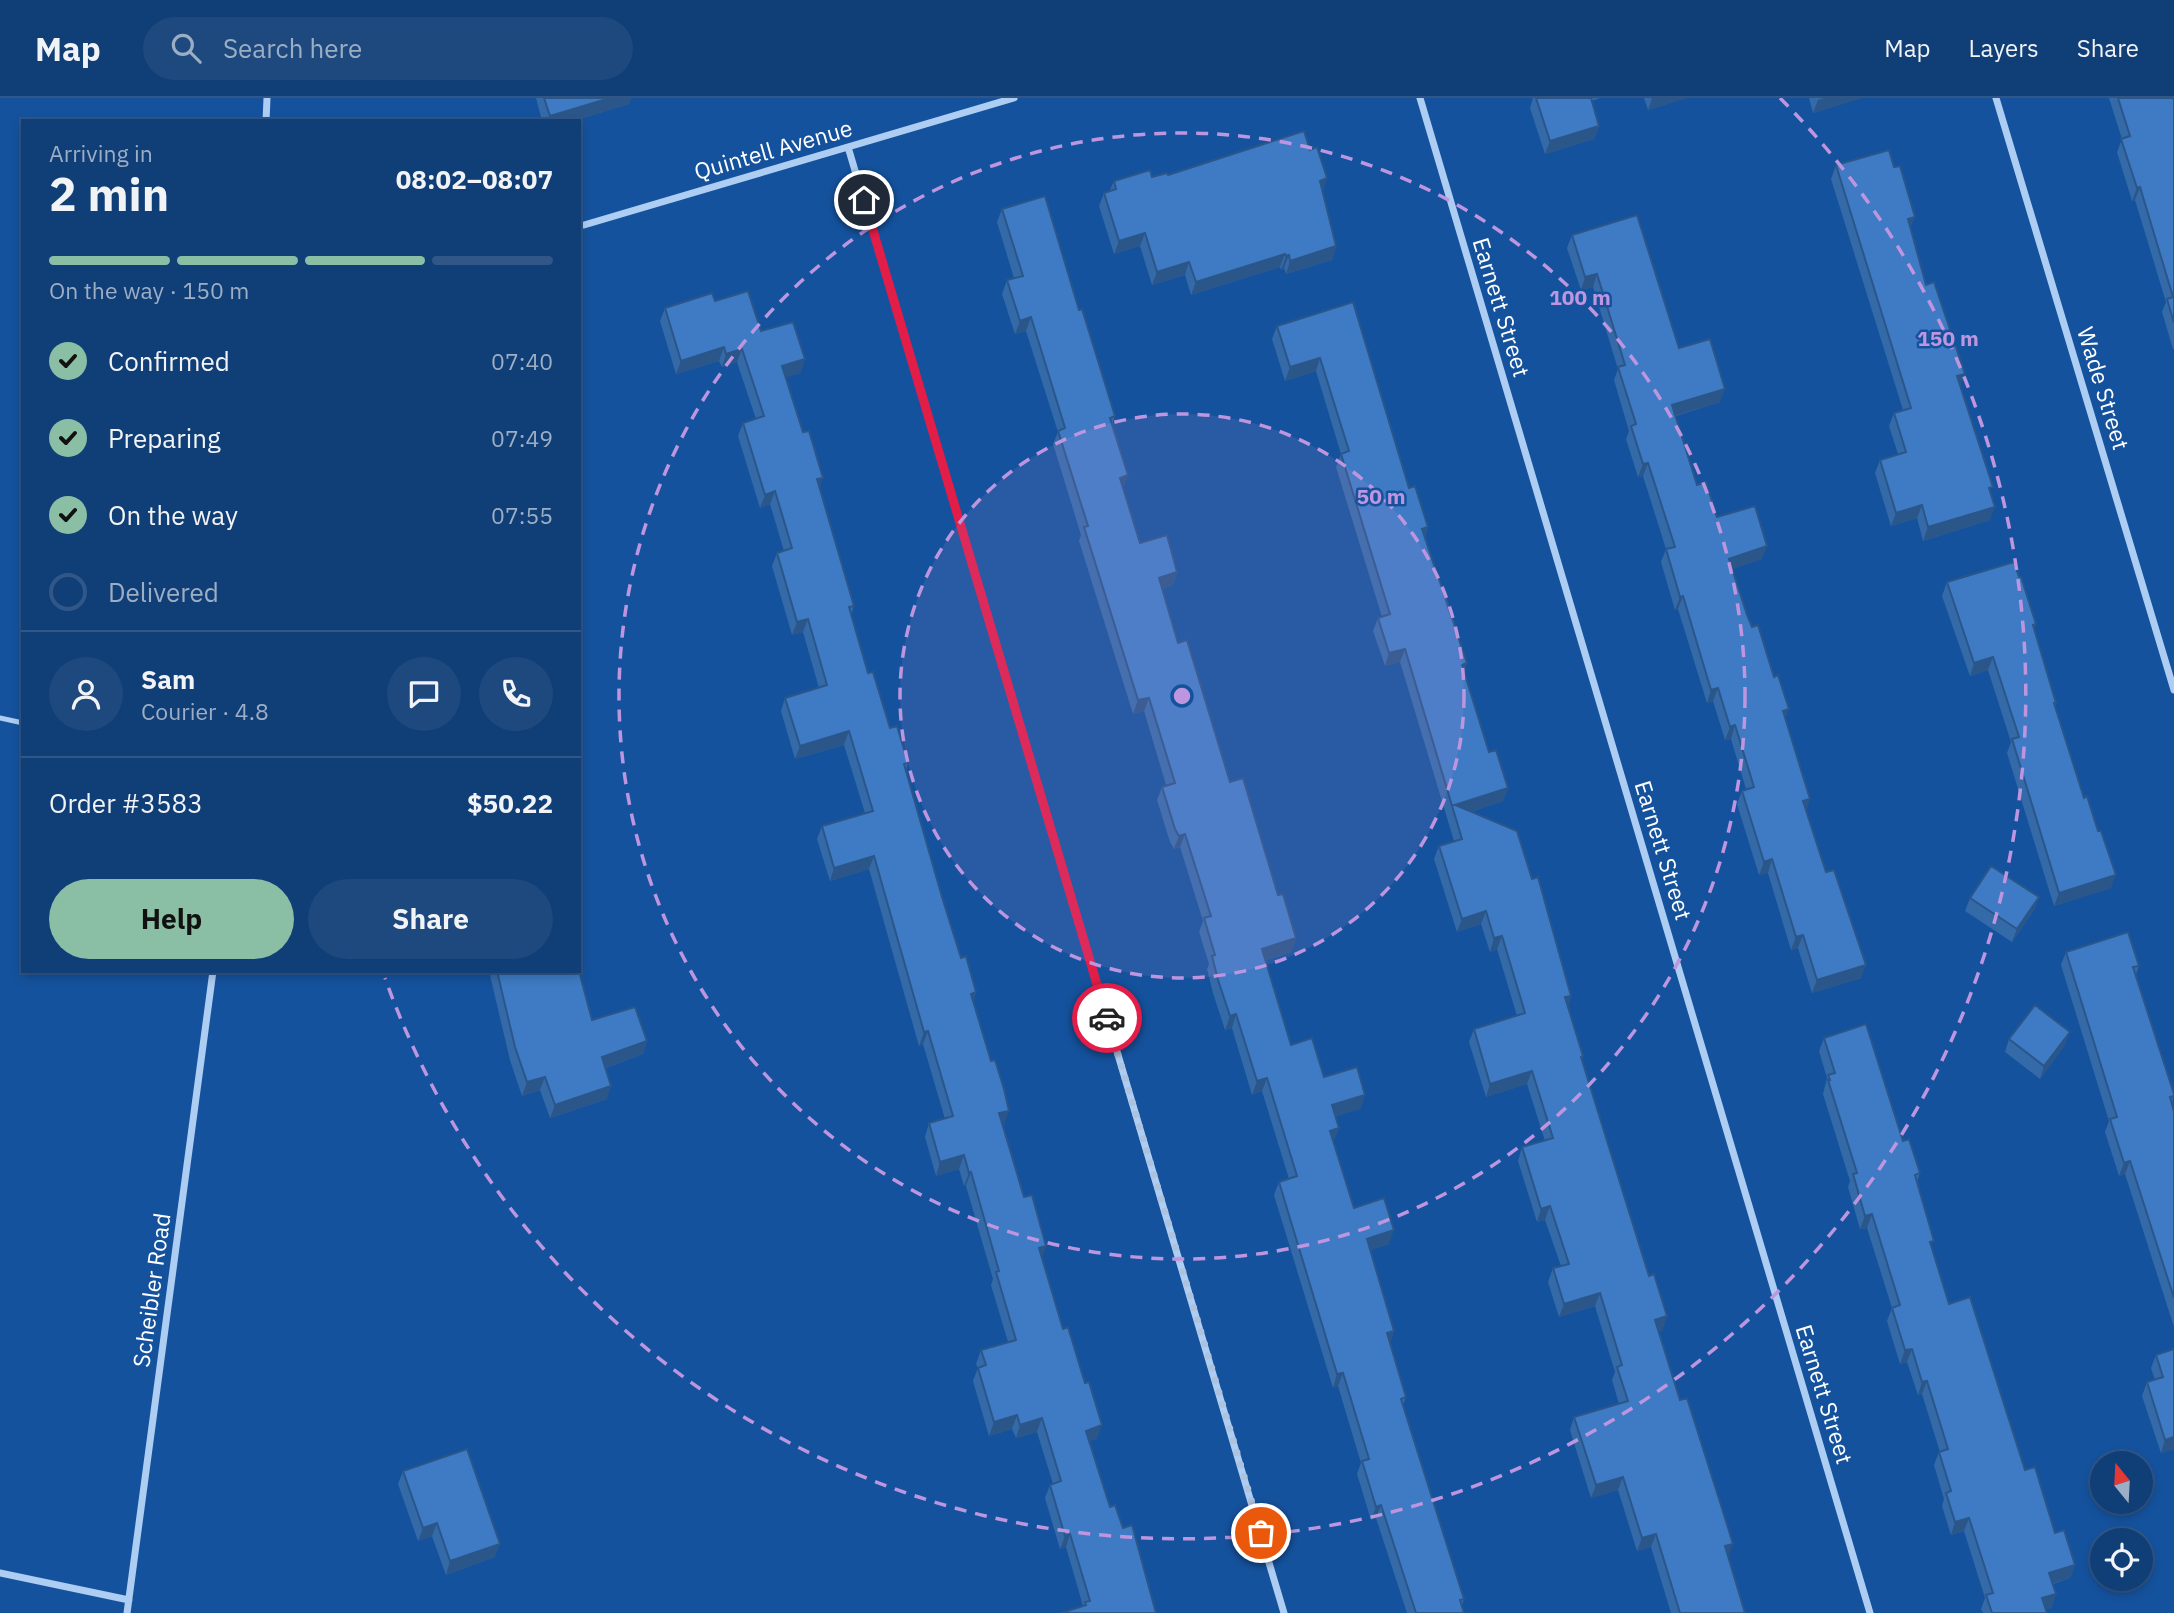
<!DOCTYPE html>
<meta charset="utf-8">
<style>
body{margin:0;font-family:"IBM Plex Sans",sans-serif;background:#1e497e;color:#f1f3f6;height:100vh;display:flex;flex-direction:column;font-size:26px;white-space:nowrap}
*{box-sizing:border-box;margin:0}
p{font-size:23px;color:#9caec5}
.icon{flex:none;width:38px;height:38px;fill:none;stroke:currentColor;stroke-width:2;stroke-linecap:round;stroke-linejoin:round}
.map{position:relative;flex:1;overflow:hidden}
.sheet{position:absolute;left:21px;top:21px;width:560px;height:854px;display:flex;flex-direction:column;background:#103e76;border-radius:0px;box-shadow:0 4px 10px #0003,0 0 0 2px #305788}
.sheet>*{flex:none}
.needle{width:46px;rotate:342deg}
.controls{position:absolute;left:2090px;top:1353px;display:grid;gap:14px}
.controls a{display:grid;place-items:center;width:63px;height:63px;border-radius:50%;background:#103e76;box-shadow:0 4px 10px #0003,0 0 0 2px #305788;font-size:35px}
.pin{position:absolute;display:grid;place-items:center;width:60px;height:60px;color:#fff;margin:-30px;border:4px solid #fff;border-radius:50%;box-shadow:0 2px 7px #0007}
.courier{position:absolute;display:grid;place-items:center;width:70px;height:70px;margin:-35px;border:5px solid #e11d48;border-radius:50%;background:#fff;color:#222;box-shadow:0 2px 9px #0007}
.summary em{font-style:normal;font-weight:800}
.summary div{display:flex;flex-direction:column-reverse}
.summary{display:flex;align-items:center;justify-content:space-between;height:119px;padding:0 28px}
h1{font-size:46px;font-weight:800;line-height:52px}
.bar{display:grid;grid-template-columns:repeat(4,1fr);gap:10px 7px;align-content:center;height:84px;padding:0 28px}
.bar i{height:9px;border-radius:5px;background:#305788}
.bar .active{background:#8abfa5}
.bar p{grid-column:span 4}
.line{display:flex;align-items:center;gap:18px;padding:0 28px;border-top:2px solid #305788}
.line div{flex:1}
.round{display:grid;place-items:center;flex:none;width:74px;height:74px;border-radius:37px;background:#1e497e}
ol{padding:0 28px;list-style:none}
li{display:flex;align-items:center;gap:21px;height:77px}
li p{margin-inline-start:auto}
li .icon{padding:7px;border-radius:50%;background:#8abfa5;color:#111;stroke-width:4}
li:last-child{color:#9caec5}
li i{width:38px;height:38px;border:4px solid #305788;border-radius:50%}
.action{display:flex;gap:14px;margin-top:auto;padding:14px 28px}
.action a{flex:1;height:80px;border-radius:42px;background:#8abfa5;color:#111;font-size:28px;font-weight:800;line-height:80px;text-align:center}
.action a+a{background:#1e497e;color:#f1f3f6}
header{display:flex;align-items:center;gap:42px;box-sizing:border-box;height:98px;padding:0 35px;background:#103e76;border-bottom:2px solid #305788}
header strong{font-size:33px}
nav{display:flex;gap:38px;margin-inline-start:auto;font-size:24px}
.search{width:490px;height:63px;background:#1e497e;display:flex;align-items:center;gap:18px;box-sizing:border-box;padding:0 24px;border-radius:38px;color:#9caec5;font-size:26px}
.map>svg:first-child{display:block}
</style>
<header>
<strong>Map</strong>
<div class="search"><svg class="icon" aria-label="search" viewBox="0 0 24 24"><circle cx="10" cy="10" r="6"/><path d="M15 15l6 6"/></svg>Search here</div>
<nav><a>Map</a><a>Layers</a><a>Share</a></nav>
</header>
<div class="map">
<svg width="2174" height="1515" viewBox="0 0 2174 1515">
<rect width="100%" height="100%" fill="#15529d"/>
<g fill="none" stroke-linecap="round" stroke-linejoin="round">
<path stroke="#adcdf3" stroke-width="5" d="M0,620L23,625"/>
<path stroke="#adcdf3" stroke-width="7" d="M1420,0L1870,1515
M1996,0L2174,592
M266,23L267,0
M848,49L1284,1515
M584,127L1014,0
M0,1475L129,1502
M127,1515L213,873"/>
</g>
<path fill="#356aa9" d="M536,0H631L629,6L573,23H542Z
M1533,0H1600L1592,3L1599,28L1594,41L1545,56L1530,10Z
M1644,0H1686L1648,12Z
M1809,0H1861L1813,15Z
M2109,0H2173L2174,2V251H2173L2162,214L2166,204L2135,102L2132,103L2117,54L2122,41Z
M1836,67L1911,131L1926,187L1960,287L1991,394L1990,422L1923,443L1917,420L1891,428L1875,375L1880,362L1898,356L1889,328L1894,315L1903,312L1831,81Z
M1168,77L1322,94L1336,148L1332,162L1286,176L1284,170L1281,172L1280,169L1191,197L1185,177L1152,187L1140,148L1114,156L1099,108L1104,95L1110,92L1114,83Z
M1002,111L1079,212L1115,318L1112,327L1128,377L1123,390L1140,445L1177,474L1173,487L1162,491L1178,545L1230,684L1296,840L1291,854L1265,862L1291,947L1324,979L1365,997L1360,1011L1336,1018L1339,1030L1333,1044L1354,1110L1389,1146L1370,1152L1394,1233L1390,1245L1406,1299L1403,1307L1464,1501L1462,1507L1464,1515H1407L1376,1420L1371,1422L1357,1376L1361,1365L1338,1288L1333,1290L1274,1097L1279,1084L1289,1081L1262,993L1252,997L1232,930L1225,932L1213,895L1207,871L1209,866L1199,834L1203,823L1180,749L1174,751L1170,744L1157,702L1162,689L1166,687L1144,613L1133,616L1079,443L1081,437L1053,346L1058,334L1026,233L1015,236L1002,196L1007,182L1014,180L997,124Z
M1572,137L1679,250L1720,304L1676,318L1697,387L1717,419L1762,461L1732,471L1747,517L1785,620L1806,713L1861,880L1812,895L1798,850L1791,852L1768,775L1759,777L1737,706L1742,693L1746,691L1731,641L1725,642L1713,603L1707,605L1678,511L1675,512L1661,464L1666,451L1643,378L1638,379L1626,341L1629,333L1614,282L1618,271L1593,189L1581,192L1567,150Z
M715,203L805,261L800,275L786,279L820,389L854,508L851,517L868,575L890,630L908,665L906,672L942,799L961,860L976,894L973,904L1004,1026H1003L1063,1231L1097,1341L1089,1343L1110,1409L1123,1430L1156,1515L1083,1508L1066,1449L1060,1451L1045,1400L1050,1387L1053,1386L1037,1334L1016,1340L1012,1331L989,1338L973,1283L978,1270L976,1266L981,1252L1008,1244L991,1187L993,1181L966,1088H964L959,1071L936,1078L925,1039L929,1025L945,1021L923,946L919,948L869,771L830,783L817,741L822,728L865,715L844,647L795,661L781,613L785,600L819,590L803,534L792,537L772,468L777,455L784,453L770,406L760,410L738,338L743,325L756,321L737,264L722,269L719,263L676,276L660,223L665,210Z
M1353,204L1409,390L1428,429L1425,438L1467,565L1464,574L1489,654L1508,690L1503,703L1471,714L1571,898L1568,908L1583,958L1582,962L1663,1232L1658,1233L1745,1515H1671L1651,1449L1637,1453L1618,1392L1591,1400L1570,1332L1574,1319L1619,1306L1612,1282L1615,1274L1595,1208L1559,1219L1548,1184L1553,1170L1561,1168L1545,1122L1537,1124L1518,1063L1522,1049L1545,1043L1527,986L1486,999L1469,944L1474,931L1517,918L1497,851L1490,854L1481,826L1457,834L1434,761L1439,748L1454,743L1400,564L1385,568L1373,533L1378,520L1382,519L1336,369L1341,356L1316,273L1285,283L1272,241L1277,228Z
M2019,479L2036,526L2034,530L2056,605L2055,608L2111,790L2054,808L2007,655L2011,644L1988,572L1970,578L1942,498L1947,484Z
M2039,799L2034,812L2012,844L1965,813L1970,800Z
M2066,854L2139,868L2136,876L2174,996L2172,1006L2174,1014V1229L2125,1076L2119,1078L2105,1034L2109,1023L2061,867Z
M489,873H579L592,922L647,943L643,956L606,970L607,1001L550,1020L540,992L522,998L510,962Z
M1824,940L1903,1043L1920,1075L1917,1084L1932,1149L1949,1206L2025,1372L2055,1435L2075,1467L2070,1480L2053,1486L2056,1496L2051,1510L2046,1511L2047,1515H1983L1981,1511L1985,1500L1964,1433L1951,1437L1942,1408L1944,1401L1934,1367L1939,1354H1940L1922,1296L1918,1297L1907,1264L1900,1266L1887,1223L1892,1210L1867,1130L1860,1131L1848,1089L1850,1083L1823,996L1827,980L1819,953Z
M2009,941L2065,947L2040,981L2005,954Z
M2174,1251V1351L2161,1355L2142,1298L2147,1284L2155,1282L2151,1270L2156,1257Z
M403,1373L495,1459L446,1477L432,1438L418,1443L398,1386Z"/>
<path fill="#2b5689" d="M610,0H631L629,6L573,23H548L550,18Z
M1652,0H1686L1648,12Z
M1824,0H1861L1813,15L1818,2Z
M1599,28L1594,41L1545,56L1550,43Z
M1327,80L1323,94L1320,83Z
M2140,89L2135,102L2132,103L2137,90Z
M1915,119L1910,132L1908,121Z
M1145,135L1140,148L1114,156L1119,143Z
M1336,148L1332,162L1286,176L1290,163Z
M1285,156L1280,169L1191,197L1196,184Z
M1289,157L1284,170L1281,172L1286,158Z
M1189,164L1185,177L1152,187L1157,174Z
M1597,176L1593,189L1581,192L1585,179Z
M1031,219L1026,233L1015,236L1020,223Z
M724,249L719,263L676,276L681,263Z
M742,251L737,264L722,269L726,256Z
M1320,260L1316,273L1285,283L1290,269Z
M805,261L800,275L778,282L782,268Z
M1965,276L1960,289L1957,278Z
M1725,291L1720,304L1667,320L1672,307Z
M1648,365L1643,378L1638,379L1643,366Z
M1128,377L1123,391L1120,380Z
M823,380L818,394L817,381Z
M775,393L770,406L760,410L765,397Z
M1922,407L1917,420L1891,428L1896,415Z
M1995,409L1990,422L1923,443L1928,429Z
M1428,429L1423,442L1422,431Z
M1767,448L1762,461L1724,474L1729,461Z
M1177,474L1173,487L1154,494L1159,480Z
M1683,498L1678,511L1675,512L1680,499Z
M808,521L803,534L792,537L797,524Z
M1405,551L1400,564L1385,568L1389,555Z
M1993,559L1988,572L1970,578L1974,565Z
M1467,565L1462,579V567Z
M1718,590L1713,603L1707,605L1711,592Z
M1149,600L1144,613L1133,616L1138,602Z
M1789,611L1784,624L1783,613Z
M1735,627L1731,641L1725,642L1730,629Z
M849,633L844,647L795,661L800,648Z
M1508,690L1503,703L1456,719L1455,707Z
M1810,701L1806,714L1803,703Z
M1185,736L1180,749L1174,751L1179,738Z
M874,758L869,771L830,783L834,770Z
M1772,761L1768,775L1759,777L1764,764Z
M2116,777L2111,790L2054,808L2059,795Z
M2039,799L2034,812L2012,844L2017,831Z
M1486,813L1481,826L1457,834L1462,821Z
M1803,837L1798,850L1791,852L1796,839Z
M1502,838L1497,851L1490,854L1494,840Z
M1296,840L1291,854L1257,864L1262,851Z
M1866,867L1861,880L1812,895L1817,882Z
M976,894L972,908L971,896Z
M1571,898L1567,911L1565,899Z
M1236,916L1232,930L1225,932L1230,918Z
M928,933L923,946L919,948L924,934Z
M2070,934L2065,947L2040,981L2044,968Z
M647,943L643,956L597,973L602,959Z
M1532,973L1527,986L1486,999L1490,986Z
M545,979L540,992L522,998L527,984Z
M1267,980L1262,993L1252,997L1257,983Z
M611,988L607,1001L550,1020L555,1007Z
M1365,997L1360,1011L1328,1021L1332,1007Z
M1009,1013L1004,1026L995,1028L999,1015Z
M1339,1030L1334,1043L1325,1046L1330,1033Z
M964,1057L959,1071L936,1078L940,1064Z
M2130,1063L2125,1076L2119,1078L2124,1065Z
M971,1074L966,1088H964L969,1075Z
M1550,1108L1545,1122L1537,1124L1541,1111Z
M1872,1116L1867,1130L1860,1131L1865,1118Z
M1394,1132L1389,1146L1362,1155L1367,1141Z
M1046,1148L1042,1161L1039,1150Z
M1600,1195L1595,1208L1559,1219L1564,1206Z
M1667,1218L1663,1232L1650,1236L1655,1222Z
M1394,1233L1390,1246L1387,1235Z
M1912,1251L1907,1264L1900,1266L1905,1252Z
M1343,1275L1338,1288L1333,1290L1337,1276Z
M1927,1283L1922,1296L1918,1297L1922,1284Z
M1017,1317L1012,1331L989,1338L994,1324Z
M1042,1320L1037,1334L1016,1340L1020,1327Z
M1102,1327L1097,1341L1081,1346L1086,1333Z
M2174,1339V1351L2161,1355L2165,1342Z
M1623,1379L1618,1392L1591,1400L1596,1387Z
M1381,1407L1376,1420L1371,1422L1376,1409Z
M1969,1420L1964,1433L1951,1437L1955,1424Z
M437,1425L432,1438L418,1443L423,1430Z
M1070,1436L1066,1449L1060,1451L1065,1438Z
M1656,1436L1651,1449L1637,1453L1642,1440Z
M500,1446L495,1459L446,1477L450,1463Z
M1733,1446L1728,1459L1725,1448Z
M2075,1467L2070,1480L2044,1488L2049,1475Z
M2056,1496L2051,1510L2037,1514L2042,1500Z"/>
<path fill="#3e7bc4" stroke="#2b5689" stroke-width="2" d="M544,0H610L550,18Z
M1536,0H1591L1599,28L1550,43Z
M2118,0H2173L2174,2V225L2167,201L2173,199L2140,89L2137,90L2121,41L2130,38Z
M1304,33L1310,52L1317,49L1327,80L1320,83L1336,148L1290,163L1289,157L1286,158L1285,156L1196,184L1189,164L1157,174L1145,135L1119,143L1104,95L1116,91L1114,83L1150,72L1152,79L1167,75L1168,77Z
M1889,52L1894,69L1900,68L1915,119L1908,121L1926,187L1934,184L1965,276L1957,278L1993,389L1989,390L1995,409L1928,429L1922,407L1896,415L1880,362L1906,354L1894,315L1911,310L1836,67Z
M1045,98L1079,212L1082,211L1115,318L1110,320L1128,377L1120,380L1140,445L1167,437L1177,474L1159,480L1178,545L1187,542L1230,684L1243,680L1278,797L1283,796L1296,840L1262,851L1291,947L1312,940L1324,979L1357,969L1365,997L1332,1007L1339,1030L1330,1033L1354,1110L1384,1100L1394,1132L1367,1141L1394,1233L1387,1235L1406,1299L1401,1301L1464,1501L1460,1502L1464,1515H1416L1381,1407L1376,1409L1362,1363L1369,1361L1343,1275L1337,1276L1279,1084L1297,1078L1267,980L1257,983L1236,916L1230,918L1218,882L1212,858L1215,857L1204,820L1211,818L1185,736L1179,738L1175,731L1162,689L1175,685L1149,600L1138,602L1084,429L1088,428L1058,333L1065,330L1031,219L1020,223L1007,182L1023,178L1002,111Z
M1637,117L1679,250L1710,241L1725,291L1672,307L1697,387L1706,384L1717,419L1755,408L1767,448L1729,461L1747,517L1752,529L1758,527L1774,579L1778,577L1789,611L1783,613L1810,701L1803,703L1826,774L1834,772L1866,867L1817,882L1803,837L1796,839L1772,761L1764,764L1742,693L1754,689L1735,627L1730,629L1718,590L1711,592L1683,498L1680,499L1666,451L1675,449L1648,365L1643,366L1631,328L1636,326L1618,269L1625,267L1597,176L1585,179L1572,137Z
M748,193L761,233L793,224L805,261L782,268L803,334L809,333L823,380L817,381L854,508L849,509L868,575L873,574L890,630L897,628L908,665L904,666L942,799L961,860L966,858L976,894L971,896L991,963L995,962L1004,991L1009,1013L999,1015L1024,1099L1032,1097L1046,1148L1039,1150L1063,1231L1068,1229L1085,1285L1089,1284L1102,1327L1086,1333L1110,1409L1115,1407L1123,1430L1132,1427L1156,1515H1061L1086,1507L1085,1504L1090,1503L1070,1436L1065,1438L1050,1387L1061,1383L1042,1320L1020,1327L1017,1317L994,1324L978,1270L986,1267L981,1252L1016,1242L996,1174L999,1173L971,1074L969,1075L964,1057L940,1064L929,1025L953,1018L928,933L924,934L874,758L834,770L822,728L873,713L849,633L800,648L785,600L827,587L808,521L797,524L777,455L792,450L775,393L765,397L743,325L764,318L742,251L726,256L724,249L681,263L665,210L712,195L715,203Z
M1353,204L1409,390L1415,388L1428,429L1422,431L1467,565L1462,567L1489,654L1496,652L1508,690L1455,707L1517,733L1532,781L1538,779L1571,898L1565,899L1583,958L1581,959L1649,1178L1654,1176L1667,1218L1655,1222L1680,1302L1687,1300L1720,1404L1733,1446L1725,1448L1745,1515H1680L1656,1436L1642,1440L1623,1379L1596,1387L1574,1319L1628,1303L1617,1269L1622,1267L1600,1195L1564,1206L1553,1170L1569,1166L1550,1108L1541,1111L1522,1049L1553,1040L1532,973L1490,986L1474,931L1525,915L1502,838L1494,840L1486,813L1462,821L1439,748L1462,741L1405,551L1389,555L1378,520L1390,516L1341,356L1349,353L1320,260L1290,269L1277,228Z
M2014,464L2019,479H2021L2036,526L2033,527L2056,605H2054L2084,700L2087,698L2098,733H2101L2116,777L2059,795L2012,641L2019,639L1993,559L1974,565L1947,484Z
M1991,768L2039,799L2017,831L1970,800Z
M2128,834L2139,868L2133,869L2174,996V998L2170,999L2174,1014V1200L2130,1063L2124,1065L2110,1021L2117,1019L2066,854Z
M497,873H579L592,922L635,909L647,943L602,959L611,988L555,1007L545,979L527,984L515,949Z
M2035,907L2070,934L2044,968L2009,941Z
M1866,926L1903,1043L1909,1041L1920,1075L1915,1077L1934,1143L1930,1144L1949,1206L1970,1199L2025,1372L2035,1369L2055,1435L2064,1432L2075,1467L2049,1475L2056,1496L2042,1500L2047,1515H1992L1986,1497L1993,1495L1969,1420L1955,1424L1946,1395L1951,1393L1939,1354L1948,1351L1927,1283L1922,1284L1912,1251L1905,1252L1892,1210L1900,1207L1872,1116L1865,1118L1853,1076L1857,1075L1828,982H1830L1828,977L1835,975L1824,940Z
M2174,1251V1339L2165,1342L2147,1284L2163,1279L2156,1257Z
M467,1351L500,1446L450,1463L437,1425L423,1430L403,1373Z"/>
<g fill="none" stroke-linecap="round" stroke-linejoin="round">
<path stroke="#adc2dd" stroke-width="7" stroke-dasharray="0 12.6" d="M1107,920L1261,1435"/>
<path stroke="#e11d48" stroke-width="9" d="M864,102L1107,920"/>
</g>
<circle cx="1182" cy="598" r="282" fill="#bd96df" fill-opacity=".12"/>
<g fill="none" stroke="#bd96df" stroke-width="3.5" stroke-dasharray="12 9">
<circle cx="1182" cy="598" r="282"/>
<circle cx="1182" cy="598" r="563"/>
<path d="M1780 0A845 845 0 1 1 385 880"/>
</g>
<g text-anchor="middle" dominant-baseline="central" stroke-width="5" stroke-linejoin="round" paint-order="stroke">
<g font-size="23" fill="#fff" stroke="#15529d">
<text transform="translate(773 51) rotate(-16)">Quintell Avenue</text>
<text transform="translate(1502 209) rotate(73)">Earnett Street</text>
<text transform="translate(2104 290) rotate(73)">Wade Street</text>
<text transform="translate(1664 752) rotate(73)">Earnett Street</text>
<text transform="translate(151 1192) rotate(-82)">Scheibler Road</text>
<text transform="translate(1825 1296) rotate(73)">Earnett Street</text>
</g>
</g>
<circle cx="1182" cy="598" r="10" fill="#bd96df" stroke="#15529d" stroke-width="3.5"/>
<g font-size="21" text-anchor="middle" font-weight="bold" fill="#bd96df" stroke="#15529d" stroke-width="5" stroke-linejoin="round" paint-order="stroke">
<text x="1580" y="207">100 m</text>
<text x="1948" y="248">150 m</text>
<text x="1381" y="406">50 m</text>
</g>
</svg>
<div class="controls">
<a><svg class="needle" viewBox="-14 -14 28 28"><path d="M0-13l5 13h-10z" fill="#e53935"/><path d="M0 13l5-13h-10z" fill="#9caec5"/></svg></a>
<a><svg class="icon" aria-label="locate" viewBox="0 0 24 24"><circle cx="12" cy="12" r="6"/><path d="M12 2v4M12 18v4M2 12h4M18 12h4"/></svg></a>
</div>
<div class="pin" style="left:1261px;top:1435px;background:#ea580c"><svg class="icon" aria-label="bag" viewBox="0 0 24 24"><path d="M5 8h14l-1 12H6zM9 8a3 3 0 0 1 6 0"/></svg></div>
<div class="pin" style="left:864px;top:102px;background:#1f2937"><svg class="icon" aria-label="home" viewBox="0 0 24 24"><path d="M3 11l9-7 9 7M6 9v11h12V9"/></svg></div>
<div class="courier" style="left:1107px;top:920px"><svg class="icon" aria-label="car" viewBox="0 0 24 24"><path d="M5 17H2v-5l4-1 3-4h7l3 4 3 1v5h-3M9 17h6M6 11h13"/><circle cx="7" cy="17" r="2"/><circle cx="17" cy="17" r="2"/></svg></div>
<section class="sheet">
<div class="summary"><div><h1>2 min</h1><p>Arriving in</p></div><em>08:02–08:07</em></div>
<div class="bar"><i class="active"></i><i class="active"></i><i class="active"></i><i></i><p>On the way · 150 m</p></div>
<ol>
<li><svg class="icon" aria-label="check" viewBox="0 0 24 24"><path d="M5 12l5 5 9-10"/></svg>Confirmed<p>07:40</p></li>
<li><svg class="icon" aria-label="check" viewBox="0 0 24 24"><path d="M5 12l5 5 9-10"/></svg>Preparing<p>07:49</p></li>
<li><svg class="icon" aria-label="check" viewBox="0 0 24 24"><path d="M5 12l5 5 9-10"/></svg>On the way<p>07:55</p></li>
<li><i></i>Delivered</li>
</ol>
<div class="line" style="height:126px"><a class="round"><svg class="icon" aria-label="person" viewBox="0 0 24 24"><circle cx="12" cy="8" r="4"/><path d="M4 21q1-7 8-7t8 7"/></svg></a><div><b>Sam</b><p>Courier · 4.8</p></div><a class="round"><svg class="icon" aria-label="chat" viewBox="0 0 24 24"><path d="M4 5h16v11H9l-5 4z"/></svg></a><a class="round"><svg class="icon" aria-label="phone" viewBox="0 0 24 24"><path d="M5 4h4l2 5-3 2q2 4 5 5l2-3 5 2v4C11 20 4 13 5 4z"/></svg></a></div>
<div class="line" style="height:91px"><div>Order #3583</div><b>$50.22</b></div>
<div class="action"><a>Help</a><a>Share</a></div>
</section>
</div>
